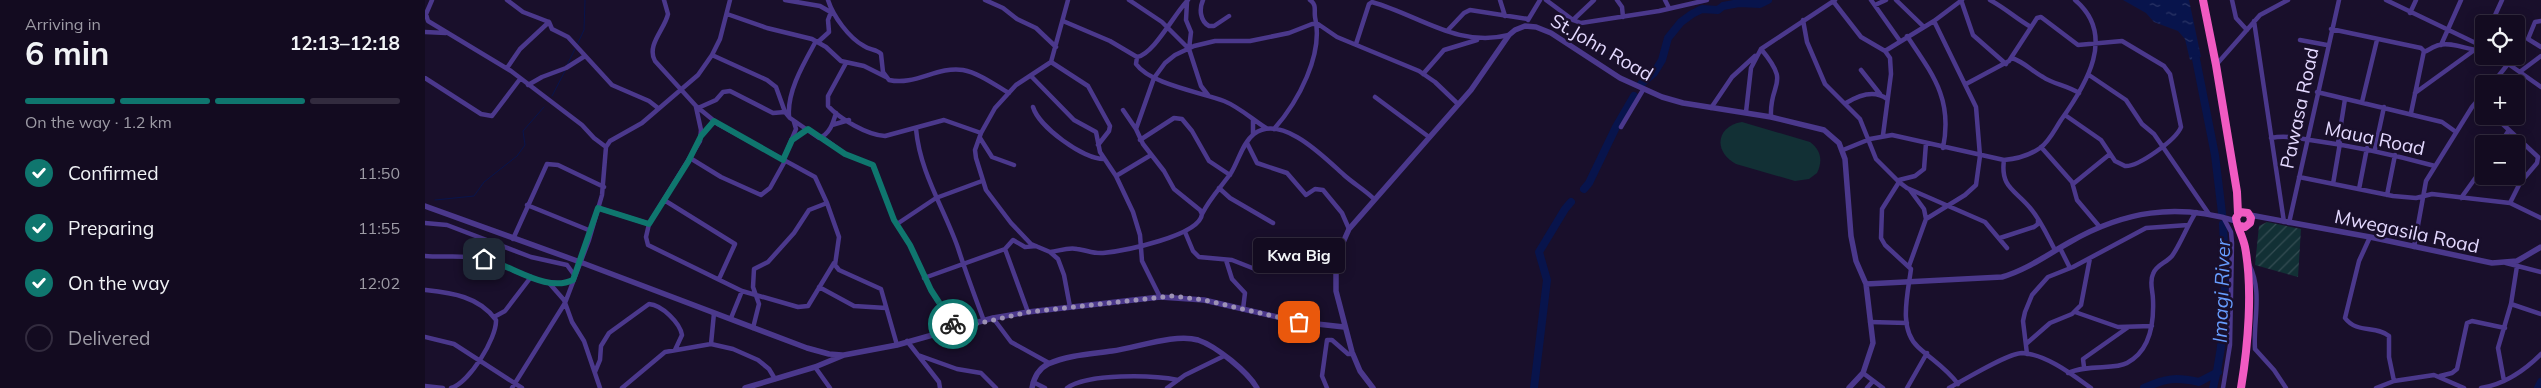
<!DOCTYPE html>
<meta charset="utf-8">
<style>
body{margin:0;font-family:Mulish,sans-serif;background:#20192d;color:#f1f3f6;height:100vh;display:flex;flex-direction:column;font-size:19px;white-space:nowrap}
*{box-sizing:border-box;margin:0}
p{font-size:16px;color:#9d9ba5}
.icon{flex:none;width:28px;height:28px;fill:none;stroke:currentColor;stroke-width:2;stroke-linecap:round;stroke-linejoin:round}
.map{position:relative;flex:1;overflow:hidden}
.side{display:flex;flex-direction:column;background:#130b20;width:425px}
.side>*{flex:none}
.fabs{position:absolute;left:2050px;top:15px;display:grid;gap:10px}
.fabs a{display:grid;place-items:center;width:50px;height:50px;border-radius:5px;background:#130b20;box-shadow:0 2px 12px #0003,0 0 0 1px #322b3e;font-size:25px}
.pin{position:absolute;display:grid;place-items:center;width:42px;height:42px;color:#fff;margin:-21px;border-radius:10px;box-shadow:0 2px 8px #0006}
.courier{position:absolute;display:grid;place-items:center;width:50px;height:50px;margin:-25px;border:4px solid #0f766e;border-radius:50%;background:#fff;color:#222;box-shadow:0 1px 6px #0007}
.bubble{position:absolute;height:35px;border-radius:5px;background:#130b20;box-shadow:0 2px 12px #0003,0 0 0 1px #322b3e;font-size:16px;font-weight:700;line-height:35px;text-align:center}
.summary em{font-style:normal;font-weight:700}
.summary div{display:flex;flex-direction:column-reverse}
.summary{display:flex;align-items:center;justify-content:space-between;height:85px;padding:0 25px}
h1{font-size:32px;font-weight:700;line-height:38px}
.bar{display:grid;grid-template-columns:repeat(4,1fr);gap:8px 5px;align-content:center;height:60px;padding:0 25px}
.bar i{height:6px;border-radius:4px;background:#322b3e}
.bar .active{background:#0f766e}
.bar p{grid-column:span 4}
ol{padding:0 25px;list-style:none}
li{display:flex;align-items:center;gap:15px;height:55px}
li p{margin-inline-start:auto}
li .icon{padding:5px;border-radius:50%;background:#0f766e;color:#fff;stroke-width:4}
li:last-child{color:#9d9ba5}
li i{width:28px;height:28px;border:2px solid #322b3e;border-radius:50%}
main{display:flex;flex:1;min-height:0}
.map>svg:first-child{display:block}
</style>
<main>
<section class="side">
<div class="summary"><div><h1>6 min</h1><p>Arriving in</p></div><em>12:13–12:18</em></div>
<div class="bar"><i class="active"></i><i class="active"></i><i class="active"></i><i></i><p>On the way · 1.2 km</p></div>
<ol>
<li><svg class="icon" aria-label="check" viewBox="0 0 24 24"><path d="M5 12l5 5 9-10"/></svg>Confirmed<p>11:50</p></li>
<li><svg class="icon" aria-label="check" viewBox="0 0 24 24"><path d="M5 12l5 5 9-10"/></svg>Preparing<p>11:55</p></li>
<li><svg class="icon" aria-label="check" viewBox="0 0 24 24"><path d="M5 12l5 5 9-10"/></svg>On the way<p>12:02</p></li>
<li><i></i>Delivered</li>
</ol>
</section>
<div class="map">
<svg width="2116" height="388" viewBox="0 0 2116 388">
<defs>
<pattern id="garden-furrows" width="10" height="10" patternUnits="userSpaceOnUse" patternTransform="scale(1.25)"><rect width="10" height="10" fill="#123035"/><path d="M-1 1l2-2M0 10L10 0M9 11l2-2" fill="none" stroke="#344d53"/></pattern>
<pattern id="water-ripples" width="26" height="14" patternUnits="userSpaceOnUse" patternTransform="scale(1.25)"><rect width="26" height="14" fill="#08144c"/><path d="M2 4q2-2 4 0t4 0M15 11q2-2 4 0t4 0" fill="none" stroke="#2c3667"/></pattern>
</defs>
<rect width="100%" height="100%" fill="#190f2b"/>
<path fill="#123035" d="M1317,122L1385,142C1396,150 1398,161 1392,173L1384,179L1370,181L1311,164C1288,152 1291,126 1317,122Z"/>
<path fill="url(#garden-furrows)" d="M1842,222L1876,229L1873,277L1830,265L1834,226Z"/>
<path fill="url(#water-ripples)" d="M1698,0H1764L1776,57L1765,60L1760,39L1753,31L1729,22L1721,13Z"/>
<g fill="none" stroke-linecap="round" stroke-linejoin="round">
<path stroke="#08144c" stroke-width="1" d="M152,45L159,30L160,0
M142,65L150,49
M127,96L140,71
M10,200L49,196L59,182L92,156L100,145L98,131L119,107"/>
<path stroke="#08144c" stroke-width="8" d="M1771,59L1790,155L1797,213
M1216,84L1229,73L1237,60L1243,38L1256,22L1267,14L1277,9L1293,10L1298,6L1314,3L1335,4L1343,0
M1159,189L1164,183L1191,127L1209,96
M1109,388L1122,280L1114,252L1140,209L1146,202
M1719,388C1741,378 1751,377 1774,382L1793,372
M1788,388C1802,335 1801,278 1798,224
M2113,388L2116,382"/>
<path stroke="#4b388c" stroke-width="4.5" d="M7,0L1,14L3,21L86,71L157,125L169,138L181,147
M82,0L98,12L124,22L127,29L143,37L187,85L224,101L233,108
M239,0L243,14C240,29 221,45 230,61L271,106L293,124L390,177L402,203L414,237L410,265L414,270L456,289L472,345
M360,0L395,6L409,14
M403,0C408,16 424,38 439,46C444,50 452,49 456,54L458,72L464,80C490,86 512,66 538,70C554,73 570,85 584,93
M560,0L578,8L592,19L611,28L631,47
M643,0L626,62L591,85L570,108L556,133L550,150L551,158L561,190L586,223L606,244L625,252L633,259L639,275L645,307
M704,0L737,22L764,49
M778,0C774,9 775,21 784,26H789L804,16
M1075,0L1080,16
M1121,0L1148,20L1156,23L1234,11L1282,0
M1192,0L1197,7L1198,17
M1240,0L1244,8
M1446,0L1475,41
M1471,0L1499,27
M1536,0L1548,35L1581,64
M1565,0C1580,8 1592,19 1606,27
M1807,0L1811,18L1822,30
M1961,0L2059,47
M1408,1L1436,37L1460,51L1465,58L1466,74L1458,135
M762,2L761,20L766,32L764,49L776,86L783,95
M1450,5L1461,0
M1985,13L1991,0
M302,14L342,28L387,39L401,47L416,61L439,66L461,77
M1103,20L1115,0
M1148,20L1169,0
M1378,20L1382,42L1400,84L1435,119L1451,159L1474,182L1457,209L1456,238L1460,245L1486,269C1483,293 1473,329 1493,347C1507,360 1521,368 1533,384
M638,21L685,41L712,57C729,54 749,14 763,0
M1829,21L1859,222
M2116,21L2110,22L2103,39L2116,47
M2066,24L2077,0
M1906,29L1996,48L1999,51L1986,113
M1022,31L1039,13L1045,10L1103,19
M0,32L21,33
M1482,36C1508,75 1528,99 1518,148
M1875,40L1902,45
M393,42L404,32L403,20L406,12
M931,44L944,4L947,2C994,15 1032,48 1084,35
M2016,45L2036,0
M2055,45L2059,38
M1336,49C1367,86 1344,81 1346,117
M1460,51L1509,21L1537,0
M1999,52C2004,50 2009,46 2014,45C2029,41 2044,52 2059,50
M287,55L342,80L351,87L360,112L365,118L394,138C405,134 408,123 411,113
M2072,56L2116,87
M712,57L711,64C725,84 775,92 799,101C814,107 827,119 841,128
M1587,58C1599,62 1607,71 1618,77C1628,84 1641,85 1654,93
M626,62L663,86L685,126L684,131L673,145
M421,63L403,96V106C415,119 442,135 460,136L519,120L556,133
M1791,65L1835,15L1863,0
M82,68L95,49L124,22
M1436,70L1455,94
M2096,71L2116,56
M998,74L1019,50L1052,40
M1664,75L1701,100L1717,124L1729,134L1784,214
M606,76L649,120L671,132L675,152L691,176L708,212L715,235L717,261L735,297
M0,78L56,114L67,116L95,79
M1541,84L1584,61L1612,18L1616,17L1653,45L1697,41L1739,66L1745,74L1756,127C1751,140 1713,167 1700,166L1690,161L1676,140L1640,115
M2067,84L2083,64
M103,85L117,77L141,68L160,56
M1892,92L2017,122L2031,132
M1990,93L2048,51
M950,97L1004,137
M2052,101L2059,107
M1937,102L1952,40
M1421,103C1434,95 1449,89 1462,99
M271,107L276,130L275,141L224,224L221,237L223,245L317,291L373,307L383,306L409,263
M608,107C614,127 658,159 679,159
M273,108L291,100L298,92L305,91L348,113L360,112
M1286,108L1307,77L1330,56
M698,110L711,129
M1321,112L1326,68L1336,49L1410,0
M364,116C362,91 379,63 391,41
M2069,116L2113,157L2112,163L2095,183L2085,203
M828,120V134
M407,125L424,120
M1196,127L1218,90
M491,129C495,173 519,208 533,248C541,273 550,297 559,321
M849,129C873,102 899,54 890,17C889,10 892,5 885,0
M276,136L289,121
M397,137L420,154L448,165L469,220L485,245L506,290L530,329
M555,138L567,157L589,165
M1846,138C1860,135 1872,138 1885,140C1929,146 1966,154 2010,166
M368,139L383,129
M715,140L749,118L757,119L767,131L784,161L805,175
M822,143L832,163L862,173L881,195L890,189L898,190L917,213L924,229
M1913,143L1920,99
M2075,144L2084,130
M1616,147L1647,182L1652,200L1674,226
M1950,149L1959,107
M1418,150L1445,139L1467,135L1579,160C1591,159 1605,155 1615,148C1624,142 1630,129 1636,120C1661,85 1692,35 1650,0
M265,158L296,177L336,195L345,188L360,161
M358,160L371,129L369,122
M1579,160C1575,188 1591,190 1606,209C1616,221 1623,237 1630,250
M691,176L726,155
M1874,177L1968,196L1991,198L2007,194L2085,203L2116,218
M1474,180L1490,176L1499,169L1501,143
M1474,182L1482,188L1560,222L1582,248
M1648,184L1685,154
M1908,184L1915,143
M794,188L805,198L848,223
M1934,189L1942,148
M1962,195L1970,155
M2036,198L2059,166
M239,200L310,244L294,279
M102,205L166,231
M173,208L224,224
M777,214C785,198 796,187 806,173C813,162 818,142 829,134C857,113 900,158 919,175C929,184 940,190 949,199
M1501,219L1540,195L1551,185L1555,156L1551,107L1509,21
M0,223L22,225L106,257L142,265L150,276
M1864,223L1914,0
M472,224L511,198L557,181
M760,232L768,251L774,257L807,260L835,271
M1945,237L1934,261L1920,318C1932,334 1951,325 1964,336V357L1969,381
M1575,238L1609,227L1613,224V219
M88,239L122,164L133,165L179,187
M1989,247L2001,181L2047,107L2059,93
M1635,248L1645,268
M580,249L588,240L600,247L611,246
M625,252C634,251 643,247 652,249C661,250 669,254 678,253C698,251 775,236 777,214L775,210L749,189L739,171L718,144L711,129L729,78L740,63L750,55L769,46L790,41H825L864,33L887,24H893L912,37L994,71L1010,82L1033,104
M0,256C20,258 43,254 63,260C89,267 122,293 148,280
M801,260L807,279L820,293L818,309
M2081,263L2116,272
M1824,264C1838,292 1828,320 1830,349L1849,370L1861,388
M1484,266L1501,219L1499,209L1485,190
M499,278L580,249L603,312
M125,284L139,300L147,322L159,341L175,388
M394,287L429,306L461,308
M0,290C26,293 54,296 71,320C72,338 44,383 26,388
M2086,304L2116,314
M1650,312L1693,327L1727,326
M69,317L80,311L106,277
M306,318L317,291
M568,318L586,342L624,363
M1445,322L1482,323
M328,328L334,304L328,287L329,269L343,262L369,233L384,210L402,203
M0,337L29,344L97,388
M482,341L514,382L515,388
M286,344L289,313
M1601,344L1625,323L1647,314L1656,305L1665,258
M1602,354L1598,321L1600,312L1607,295L1623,277L1648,267L1721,228L1763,225
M493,355L532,369L556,373L571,388
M390,367L405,388
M1659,367L1658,359L1702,328
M170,372L175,360L176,346L184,333L224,304C237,305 255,323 257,335L250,350
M1438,373L1458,388
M1643,373C1662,364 1690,370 1702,363C1725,351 1729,324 1728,300C1728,291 1724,282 1728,274C1731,265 1741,263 1747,256C1756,243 1762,226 1771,212
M2015,376L2027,373L2032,369L2042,323L2047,321L2080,328
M2079,381L2073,348L2086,304L2092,266
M608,382L620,388
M0,386L18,388
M87,388L140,303L164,240L177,195L181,147L185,141L217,123L273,75L287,55L295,39L305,0
M197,388L240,352L286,344L308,349L333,360L344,369L350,379
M642,388C663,373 728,375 753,380
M742,388L760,375L799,356
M902,388L897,376L902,340H907L923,354H928
M1442,388L1448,381
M1482,388L1502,353
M1524,388C1539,380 1583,353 1597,353C1621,354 1648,375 1666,388
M1798,388L1805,345L1807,243L1806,232L1798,217
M1951,388L1969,381L2009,375L2039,388
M2056,388C2080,384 2100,370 2116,354"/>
<path stroke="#4b388c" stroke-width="5.5" d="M0,206L155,262L382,348L404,354L417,355
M1825,215L1945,237L2067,263L2092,261L2116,247
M1441,284L1577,277C1602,270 1623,254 1645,242C1699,211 1751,203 1811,221
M320,388L390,367L419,355L472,345L568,318L603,312L735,297L779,300L874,322L919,327
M607,388C609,377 613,369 623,364C643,355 666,354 687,351C711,348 750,333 773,340C791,346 823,372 832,388
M948,388L935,371L927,352L911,291V267L916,247L924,229L1046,90L1084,35L1090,30L1100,26L1111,27L1126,33L1195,78L1237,97L1258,103L1346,117L1399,130L1414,143L1420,159L1426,236L1431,261L1441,284L1448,343L1438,373L1424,388"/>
<path stroke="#f05ac2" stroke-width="8" d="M1778,0L1791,65L1812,192L1813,214
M1815,226L1820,227L1825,223L1826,218L1823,213L1815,212L1811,218C1812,227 1818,237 1820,247C1828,289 1823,346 1816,388"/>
</g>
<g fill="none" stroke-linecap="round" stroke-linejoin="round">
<path stroke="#9d92b5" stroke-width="5" stroke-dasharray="0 9" d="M528,324L530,329L603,312L747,296L779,300L874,322"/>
<path stroke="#0f766e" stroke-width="6" d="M59,259C87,265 121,293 148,280L173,208L224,224L263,162L276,136L289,121L358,160L367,140L383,129L420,154L448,165L469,220L485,245L506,290L528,324"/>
</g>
<g text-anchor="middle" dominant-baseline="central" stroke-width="5" stroke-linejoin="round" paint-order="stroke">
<g font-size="19" fill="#e4d9ff" stroke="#190f2b">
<text transform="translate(1177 47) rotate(30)">St.John Road</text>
<text transform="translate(1874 108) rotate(-78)">Pawasa Road</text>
<text transform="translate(1950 138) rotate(12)">Maua Road</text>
<text transform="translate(1982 231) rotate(12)">Mwegasila Road</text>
</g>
<g font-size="20" font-style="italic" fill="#679dff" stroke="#190f2b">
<text transform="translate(1796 291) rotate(-88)">Imagi River</text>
</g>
</g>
</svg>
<div class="fabs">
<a><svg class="icon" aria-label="locate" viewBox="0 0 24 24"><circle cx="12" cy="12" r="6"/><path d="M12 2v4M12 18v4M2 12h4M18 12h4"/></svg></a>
<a>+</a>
<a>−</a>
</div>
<div class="pin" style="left:874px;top:322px;background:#ea580c"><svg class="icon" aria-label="bag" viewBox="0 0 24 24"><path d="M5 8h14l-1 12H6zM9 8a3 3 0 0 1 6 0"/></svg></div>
<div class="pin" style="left:59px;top:259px;background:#1f2937"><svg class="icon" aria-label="home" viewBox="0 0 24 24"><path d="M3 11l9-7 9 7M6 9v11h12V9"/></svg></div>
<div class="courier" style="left:528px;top:324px"><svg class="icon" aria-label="bike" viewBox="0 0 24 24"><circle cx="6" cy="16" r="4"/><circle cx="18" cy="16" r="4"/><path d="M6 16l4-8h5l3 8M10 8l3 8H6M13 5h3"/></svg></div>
<div class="bubble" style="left:828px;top:238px;width:92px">Kwa Big</div>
</div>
</main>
